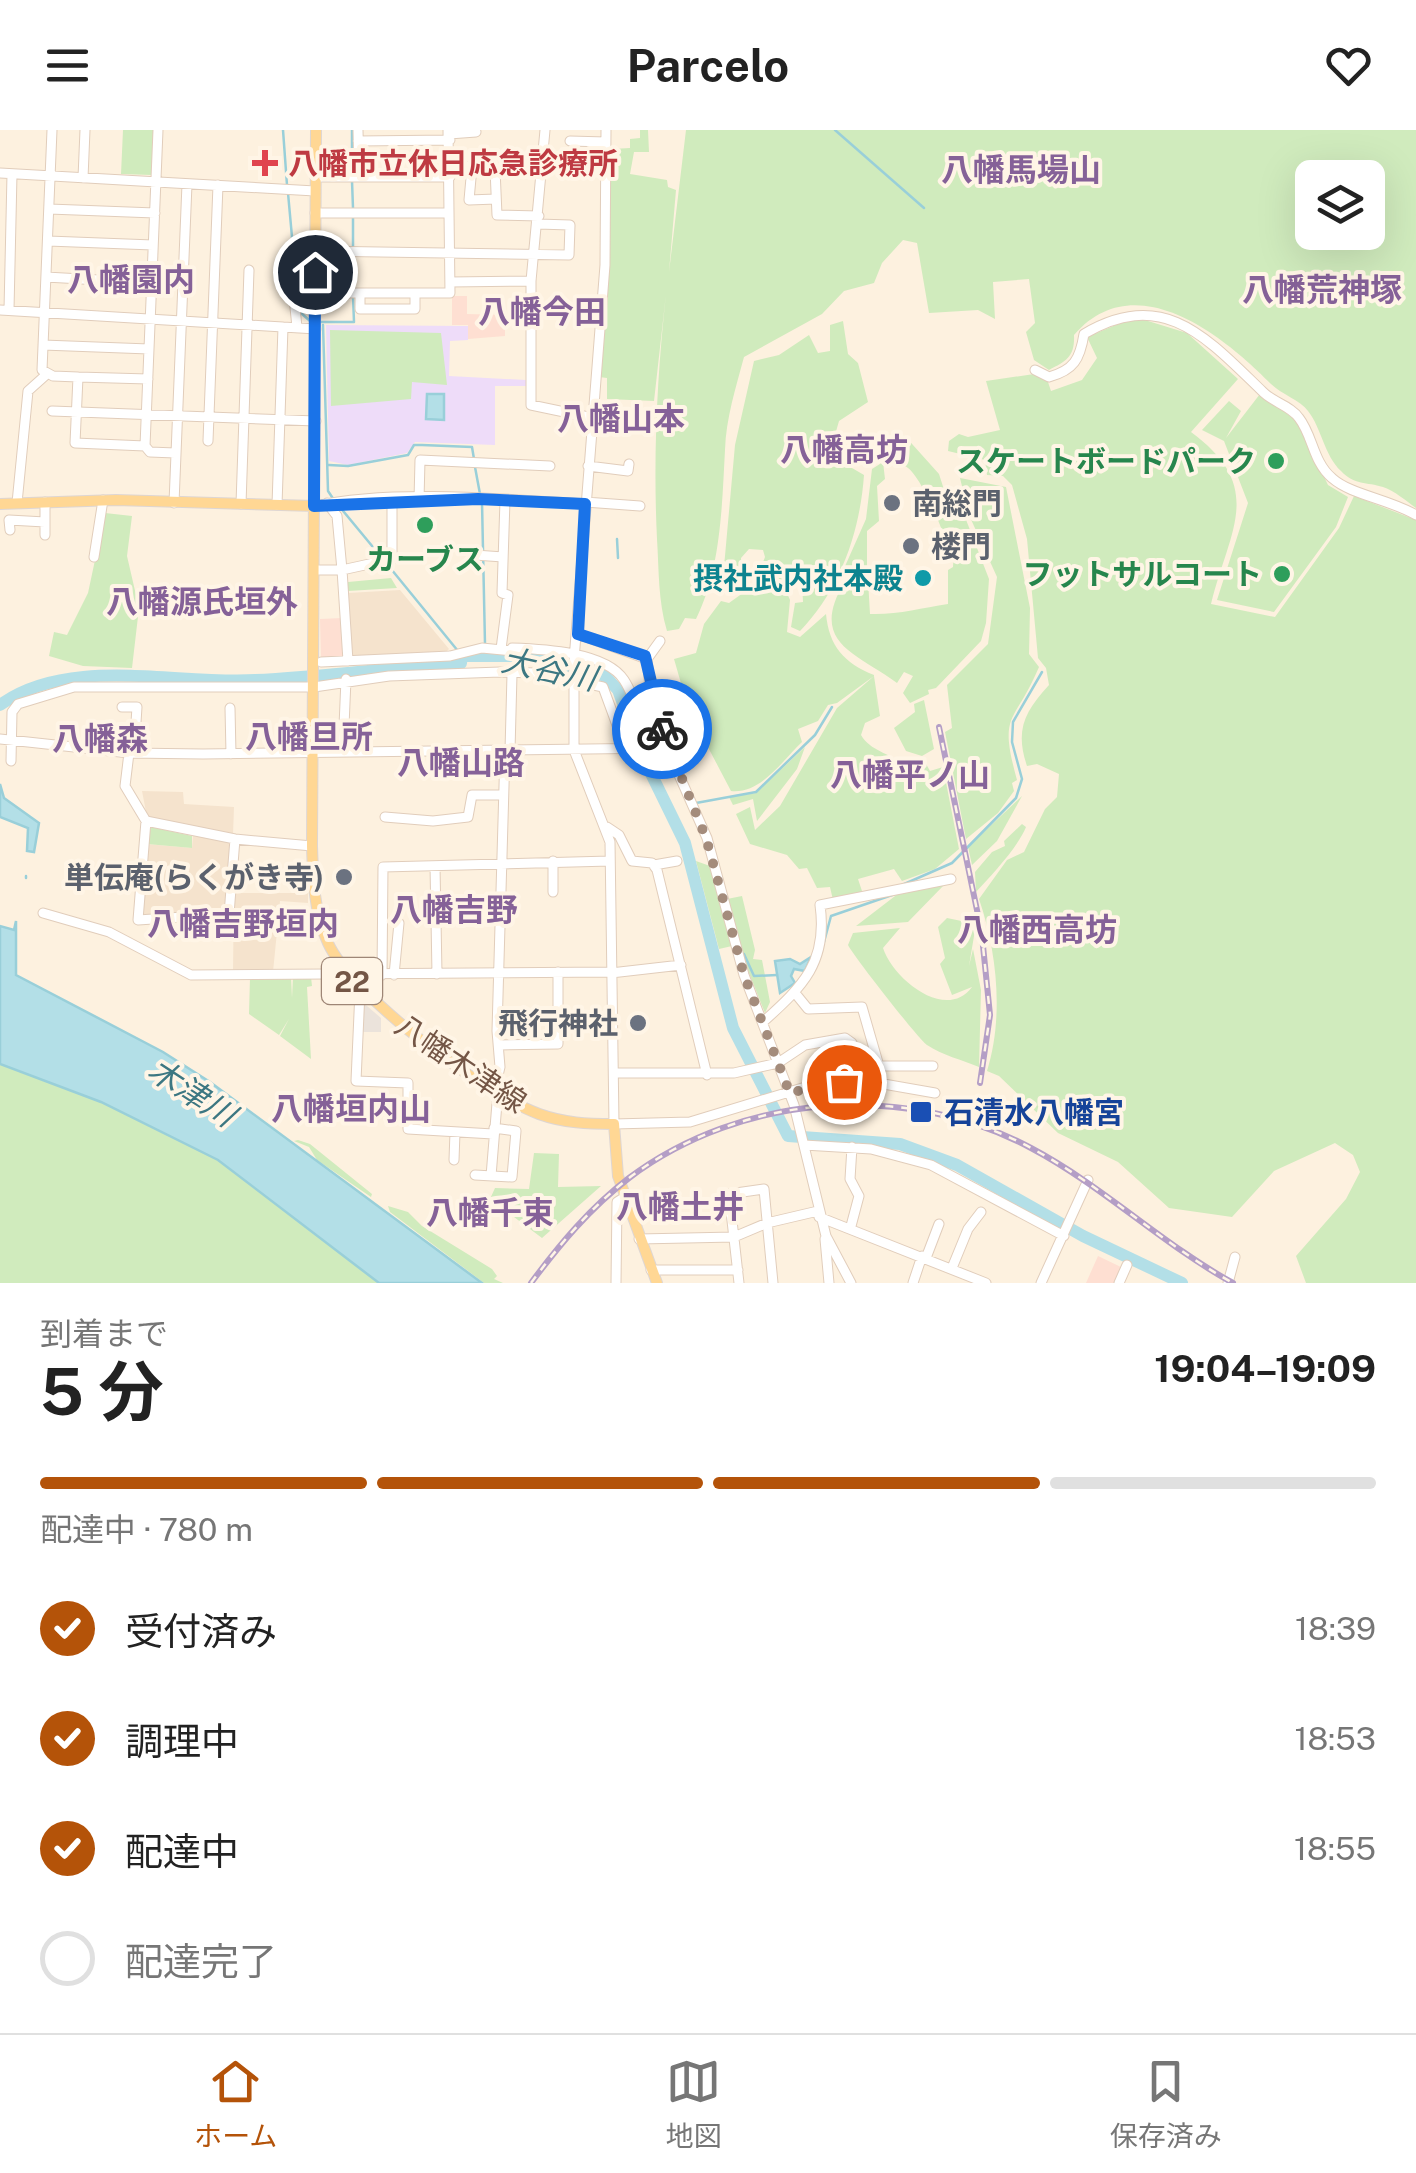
<!DOCTYPE html>
<html lang="ja">
<meta charset="utf-8">
<style>
body{margin:0;font-family:"Public Sans","Noto Sans JP",sans-serif;background:#f2f2f2;color:#222;height:100vh;display:flex;flex-direction:column;font-size:38px;white-space:nowrap}
*{box-sizing:border-box;margin:0}
p{font-size:32px;color:#767676}
.icon{flex:none;width:55px;height:55px;fill:none;stroke:currentColor;stroke-width:2;stroke-linecap:round;stroke-linejoin:round}
.map{position:relative;height:1153px;overflow:hidden}
.details{display:flex;flex-direction:column;background:#fff;flex:1}
.details>*{flex:none}
.tools{position:absolute;left:1295px;top:30px;display:grid;gap:20px}
.tools a{display:grid;place-items:center;width:90px;height:90px;border-radius:15px;background:#fff;box-shadow:0 10px 40px #0002;font-size:50px}
.pin{position:absolute;display:grid;place-items:center;width:85px;height:85px;color:#fff;margin:-42px;border:5px solid #fff;border-radius:50%;box-shadow:0 2px 10px #0007}
.courier{position:absolute;display:grid;place-items:center;width:100px;height:100px;margin:-50px;border:8px solid #1a73e8;border-radius:50%;background:#fff;color:#222;box-shadow:0 2px 12px #0007}
.headline em{font-style:normal;font-weight:700}
.headline div{display:flex;flex-direction:column-reverse}
.headline{display:flex;align-items:center;justify-content:space-between;height:170px;padding:0 40px}
h1{font-size:65px;font-weight:700;line-height:75px}
.bar{display:grid;grid-template-columns:repeat(4,1fr);gap:15px 10px;align-content:center;height:120px;padding:0 40px}
.bar i{height:12px;border-radius:8px;background:#e0e0e0}
.bar .selected{background:#b45309}
.bar p{grid-column:span 4}
ol{padding:0 40px;list-style:none}
li{display:flex;align-items:center;gap:30px;height:110px}
li p{margin-inline-start:auto}
li .icon{padding:10px;border-radius:50%;background:#b45309;color:#fff;stroke-width:4}
li:last-child{color:#767676}
li i{width:55px;height:55px;border:5px solid #e0e0e0;border-radius:50%}
header{display:flex;justify-content:space-between;align-items:center;height:130px;padding:0 40px;background:#fff;font-size:45px;font-weight:700}
.menu{display:flex;justify-content:space-around;align-items:center;height:140px;border-top:2px solid #e0e0e0;background:#fff;font-size:28px;color:#767676}
.menu a{display:grid;justify-items:center;gap:5px}
.menu .selected{color:#b45309}
.map>svg:first-child{display:block}
</style>
<header><svg class="icon" aria-label="menu" viewBox="0 0 24 24"><path d="M4 6h16M4 12h16M4 18h16"/></svg>Parcelo<svg class="icon" aria-label="heart" viewBox="0 0 24 24"><path d="M12 20l-8-8c-3-5 5-10 8-4 3-6 11-1 8 4z"/></svg></header>
<div class="map">
<svg width="1416" height="1153" viewBox="0 0 1416 1153">
<rect width="100%" height="100%" fill="#fdf1df"/>
<path fill="#f5e3cd" d="M400,460L449,519L445,523L352,527L348,463Z
M142,661L183,662L184,674L234,677L233,705L147,687Z
M193,706L231,712L224,780L141,785L146,714L192,718Z
M234,763H308V773L280,771L273,842L233,841Z"/>
<path fill="#fedfd2" d="M452,166H467V184L505,185V206L468,209V195H452Z
M342,488L343,529L321,530L320,489Z
M1098,1126L1123,1138L1117,1153H1086Z"/>
<path fill="#ebe3db" d="M360,870L381,888V902H360Z"/>
<path fill="#eedcf9" d="M326,195L468,196V210L450,211L449,246L526,250V256H495V315L415,312L407,323L348,335L329,331Z"/>
<path fill="#d0ebbd" fill-rule="evenodd" d="M123,0H155L151,45L121,44Z
M640,0H648L649,22H634L630,44L667,50L668,57L676,60L669,142L686,0H1416V378C1406,371 1395,361 1383,357C1367,352 1354,355 1341,341C1324,325 1322,299 1308,281C1300,270 1281,264 1271,254C1224,206 1135,134 1074,205C1075,226 1067,231 1049,240L1034,230L1026,202L1035,193L1029,149L993,152L995,189L978,180L929,183L917,113L903,110L882,133L874,153L844,161L822,184L744,227C736,257 726,288 725,320C722,375 721,439 696,489L685,488L679,499L667,501C658,471 659,440 657,409C653,327 657,246 666,164L654,271L607,269V248L599,247L612,19L630,18V9L640,8ZM1312,48H1368V102H1312Z
M1135,187L1187,203L1238,249L1191,302C1267,358 1229,400 1211,474L1275,487L1339,398L1354,366L1416,390V1153H1306L1296,1126L1346,1069L1360,1042L1353,1025L1335,1013L1274,1041L1232,1087L1169,1078L1118,1032L1058,1003L999,946L987,941C1004,887 997,821 979,769L1007,730L1024,722L1045,679L1057,667L1059,644L1037,634L1027,636C1015,601 1024,582 1049,555L1046,538L1038,528L1027,409L1012,355L1003,346L987,345L985,330L948,321L949,311L959,304L968,307L1000,300L986,251L1034,244L1047,249L1051,261L1082,250L1097,228L1087,207Z
M843,191L848,224L858,233L868,272L839,291L835,305L840,331L864,345C860,402 840,460 800,501L791,497L795,473L803,472L802,453L768,454L757,448L765,427L763,420L749,419L741,428L742,455L730,462L722,459L735,315L754,231L779,225L809,205L818,223L830,221V195Z
M330,200L441,203L447,255L412,252L411,269L331,276Z
M1260,264L1297,291L1328,355L1348,367L1336,397L1274,482L1217,470L1248,373L1224,311L1202,300L1229,271L1241,281L1226,308Z
M904,305L939,344L947,369H958L989,449L986,493L981,511L936,558L928,560L929,564L910,573L903,563L913,546L904,542L897,553C855,522 808,513 845,451L868,450L870,484C897,485 921,478 948,474V440L953,437L954,419L947,416C943,399 920,343 905,336L900,311Z
M883,332L885,349L877,356L879,391L867,401V440L842,443L866,389L872,339Z
M960,348L1006,357L1030,478L1029,524L1039,537C1014,596 998,581 1017,650L1012,653L1014,661L998,683L966,709L945,602L952,598L947,555L988,514L997,447L969,385Z
M105,383L132,386L127,426L139,478L132,538L83,536L49,526L54,502L67,505L88,463Z
M391,448L397,458L348,461V452Z
M754,455L786,461L790,470L787,502L800,507L826,484C829,516 844,533 874,545V546L837,573L828,575L818,591L798,599L802,612C782,631 761,664 731,661L689,581L674,529L696,523L704,494L721,471L729,473Z
M874,546L880,586L865,593L861,605C872,624 895,622 905,640L925,632L930,641L943,637L959,719L935,739L902,751L894,739L858,749L863,764L833,770L830,757L817,758L807,738L799,739L787,725L750,714L736,684L750,677L755,700L780,676L837,578Z
M924,570L934,619L922,626L906,621L894,598L915,582L914,574Z
M805,617L797,639L757,691L753,669L733,675L729,667L756,663Z
M1022,666L997,711L972,735L968,717Z
M1022,694L1026,697C1018,717 992,745 976,762L975,742L992,722L1005,716L1004,711Z
M151,697L192,706V718L147,714Z
M696,731L710,736L732,816L719,819Z
M945,754L908,792L856,796L899,763Z
M742,766L755,820L753,829L762,830L770,872L765,883L741,823L727,769Z
M947,788L976,794L969,836L973,819L981,860L979,937C962,930 942,925 927,915C919,910 852,824 848,815L853,803L900,798L883,818C893,849 946,892 972,857L952,865L940,834L945,828L938,797Z
M291,847L292,868L293,847H311L312,856L307,857L311,929L280,906L289,889L279,905L249,884L250,848Z
M0,934L101,971L218,1030L379,1153H0Z
M298,1010L310,1014L372,1064L371,1067L317,1030L309,1017L294,1011Z
M534,1023L559,1024L558,1057L601,1056L542,1108L490,1069L495,1058L529,1059Z
M388,1076L408,1082L422,1096L492,1139L497,1146L494,1149L503,1153H484L390,1082Z"/>
<path fill="#b3dfe7" stroke="#99cfd9" stroke-width="2.5" d="M427,264H444V290L426,289Z
M0,654L4,668L39,693L34,722L27,721L28,698L0,687Z
M16,791V845L163,922L210,952L482,1153H379L218,1030L101,972L0,934V796L14,800Z
M811,827L805,841L794,839L791,846L795,853L780,863L775,831L790,829L800,834Z"/>
<g fill="none" stroke-linecap="round" stroke-linejoin="round">
<path stroke="#99cfd9" stroke-width="2.5" d="M283,0L287,55
M352,0V43
M835,0L924,78
M352,51L353,78
M288,63L295,140
M353,86V118
M353,126V158
M296,148L301,183L310,191
M317,192H354L353,166
M323,195L328,361L334,370
M329,335L348,336L408,325L414,315H422L472,317L474,329
M475,337L480,364
M482,372L485,514
M339,376L382,428
M617,409L618,428
M387,434L458,521
M696,673L756,662L815,605L832,577
M26,748V746
M902,755L952,733L1016,668L1022,649L1012,612L1013,592L1042,542
M824,812L831,786L895,764
M744,824L754,846L777,845"/>
<path stroke="#b3dfe7" stroke-width="12" d="M0,575C69,525 176,555 255,550C324,547 392,537 461,533L462,526H519L585,539L605,546L618,560L641,623L685,713L733,898L788,1006L900,1014L957,1035L1083,1106L1182,1153"/>
<defs>
<path id="minor" d="M52,0L42,240L53,246L78,247L75,313L145,316L158,0
M358,0L359,46
M545,0L531,151V275L593,288
M606,0L605,135L574,530V620L610,712L614,994L690,992L822,952L878,953L935,963
M449,4L476,2
M358,11L450,10
M570,11L606,12
M450,35L495,39L497,85L539,86
M472,37L469,70L496,69
M0,43L315,61
M315,47H450
M83,48L85,0
M49,79L155,83
M315,83H449
M48,111L153,115
M315,121L569,125L570,95L538,94
M291,139L297,197
M46,147L152,153
M450,152L531,151
M315,163H450L448,0
M360,164V179H415V164
M0,180L316,199
M9,180L12,44
M43,215L149,219
M1035,240L1049,247C1074,240 1080,229 1084,204C1163,157 1206,207 1262,261C1272,272 1291,276 1299,288C1313,306 1313,332 1332,348C1351,365 1389,369 1416,385
M78,247L148,249
M52,281L316,291
M208,311L218,55
M145,316L150,322L175,323
M588,336L628,341L629,334
M419,370L420,330L550,336
M585,372L640,376
M17,373L28,261L47,244
M174,373L187,54
M327,373L337,386L342,440L392,429V370
M241,374L249,140
M277,375L283,197
M315,376C392,359 504,369 585,374
M10,400L9,390L45,392
M45,405V372
M475,425L503,427
M94,427L103,370
M314,440H342L348,531
M578,504L647,529L650,558L667,618L707,708L744,845L794,975L826,1106L851,1153
M512,518C543,519 606,522 624,550C637,570 641,595 651,616
M501,519L508,465L502,463L505,370
M647,529L660,511
M321,532L450,526L482,518L512,521
M122,577H137L134,623
M230,578L231,624
M0,609L129,623L203,624L667,618
M343,620L346,549
M510,621L512,544
M129,623L125,656L146,691L235,709L312,716
M11,631L12,582L18,574L74,557H314L389,546L500,542L538,543L603,557L625,617
M385,687L433,691L468,687L472,665H503
M146,691L138,790L229,784L235,709
M607,697L619,705L632,731L652,733L657,740L707,945
M553,731V762
M654,735L677,731
M435,736L437,844
M43,783L109,802L191,845L611,842
M611,843L681,835
M382,845L383,737L610,731
M394,845L399,793
M360,861L356,951L408,953V999L493,1004
M795,863L808,879L862,877L879,936L878,953
M763,892C803,856 828,832 820,775L951,749
M499,915L558,914V842
M879,936H933
M614,943H734L778,933L805,915L845,908L852,913L861,952
M852,952L848,924L854,921
M495,958L500,937L497,901L505,621
M804,1015L871,1019L931,1035L1064,1106
M454,1030L455,1002
M475,1045L512,1047L516,1001L494,998
M491,1046L498,961
M819,1087L986,1153
M851,1096L859,1066L850,1049L852,1017
M639,1109L734,1107L767,1093L818,1081
M825,1109L829,1153
M926,1128L939,1094
M952,1138L968,1099L981,1082
M651,1140H738
M616,1153L617,1072L625,1067
M739,1153L729,1064L764,1059L773,1153
M913,1153L922,1126
M1041,1153L1088,1050
M1119,1153L1127,1135
M1228,1153L1235,1127"/>
<path id="major" d="M316,0L312,716C313,749 314,783 328,813C352,866 484,964 539,984C564,993 588,994 614,994L618,1046L657,1153
M0,374L116,370L315,376"/>
</defs>
<use href="#minor" stroke="#e1cdbb" stroke-width="11"/>
<use href="#major" stroke="#ded6d3" stroke-width="12"/>
<use href="#minor" stroke="#fff" stroke-width="9"/>
<use href="#major" stroke="#ffd794" stroke-width="10"/>
<defs>
<path id="rail" d="M939,597L978,785
M980,953L990,885L982,806
M531,1153C560,1114 590,1078 629,1048C742,963 907,951 1031,1018C1103,1056 1162,1114 1233,1153"/>
</defs>
<use href="#rail" stroke="#b49ec6" stroke-width="6"/>
<use href="#rail" stroke="#fff5e6" stroke-width="2.5" stroke-dasharray="8" stroke-linecap="butt"/>
</g>
<g fill="none" stroke-linecap="round" stroke-linejoin="round">
<path stroke="#a48c7c" stroke-width="10" stroke-dasharray="0 18" d="M662,599L706,708L744,845L790,964L822,952H844"/>
<path stroke="#1a73e8" stroke-width="12" d="M315,142L314,376L478,369L585,374L578,504L645,526L662,599"/>
</g>
<path fill="#e0444e" stroke="#fff5e6" stroke-width="4" d="M260 18h10v10h10v10h-10v10h-10v-10h-10v-10h10z"/>
<g fill="#2e9e5b" stroke="#fff5e6" stroke-width="4">
<circle cx="1276" cy="331" r="10"/>
<circle cx="425" cy="395" r="10"/>
<circle cx="1282" cy="444" r="10"/>
</g>
<g fill="#6b7280" stroke="#fff5e6" stroke-width="4">
<circle cx="892" cy="373" r="10"/>
<circle cx="911" cy="416" r="10"/>
<circle cx="344" cy="747" r="10"/>
<circle cx="638" cy="893" r="10"/>
</g>
<circle fill="#0f9aa8" stroke="#fff5e6" stroke-width="4" cx="923" cy="448" r="10"/>
<rect fill="#1a4fb4" stroke="#fff5e6" stroke-width="4" x="909" y="970" width="24" height="24" rx="5"/>
<g text-anchor="middle" dominant-baseline="central" stroke-width="8" stroke-linejoin="round" paint-order="stroke">
<rect fill="#fff5e6" stroke="#9e8676" stroke-width="2.5" x="322" y="828" width="60" height="46" rx="8"/>
<g font-size="28" font-weight="bold" fill="#745646">
<text x="352" y="851">22</text>
</g>
<g font-size="30" font-weight="bold" fill="#be3a42" stroke="#fff5e6" text-anchor="start">
<text x="288" y="33">八幡市立休日応急診療所</text>
</g>
<g font-size="30" font-weight="bold" fill="#27864d" stroke="#fff5e6" text-anchor="end">
<text x="1256" y="331">スケートボードパーク</text>
<text x="425" y="429" text-anchor="middle">カーブス</text>
<text x="1262" y="444">フットサルコート</text>
</g>
<g font-size="30" font-weight="bold" fill="#5b616d" stroke="#fff5e6" text-anchor="start">
<text x="912" y="373">南総門</text>
<text x="931" y="416">楼門</text>
<text x="324" y="747" text-anchor="end">単伝庵(らくがき寺)</text>
<text x="618" y="893" text-anchor="end">飛行神社</text>
</g>
<g font-size="30" font-weight="bold" fill="#0d838f" stroke="#fff5e6" text-anchor="end">
<text x="903" y="448">摂社武内社本殿</text>
</g>
<g font-size="30" fill="#745646" stroke="#fff5e6">
<text transform="translate(461 933) rotate(34)">八幡木津線</text>
</g>
<g font-size="30" font-weight="bold" fill="#164399" stroke="#fff5e6" text-anchor="start">
<text x="944" y="982">石清水八幡宮</text>
</g>
<g font-size="32" font-weight="bold" fill="#856198" stroke="#fff5e6">
<text x="1021" y="39">八幡馬場山</text>
<text x="131" y="149">八幡園内</text>
<text x="1322" y="159">八幡荒神塚</text>
<text x="542" y="181">八幡今田</text>
<text x="621" y="288">八幡山本</text>
<text x="844" y="319">八幡高坊</text>
<text x="202" y="471">八幡源氏垣外</text>
<text x="309" y="606">八幡旦所</text>
<text x="100" y="608">八幡森</text>
<text x="461" y="632">八幡山路</text>
<text x="910" y="644">八幡平ノ山</text>
<text x="454" y="779">八幡吉野</text>
<text x="243" y="793">八幡吉野垣内</text>
<text x="1037" y="799">八幡西高坊</text>
<text x="351" y="978">八幡垣内山</text>
<text x="680" y="1076">八幡土井</text>
<text x="490" y="1082">八幡千束</text>
</g>
<g font-size="32" font-style="italic" fill="#3c7782" stroke="#fff5e6">
<text transform="translate(549 539) rotate(12)">大谷川</text>
<text transform="translate(192 962) rotate(33)">木津川</text>
</g>
</g>
</svg>
<div class="tools">
<a><svg class="icon" aria-label="layers" viewBox="0 0 24 24"><path d="M12 4l9 5-9 5-9-5zM3 14l9 5 9-5"/></svg></a>
</div>
<div class="pin" style="left:844px;top:952px;background:#ea580c"><svg class="icon" aria-label="bag" viewBox="0 0 24 24"><path d="M5 8h14l-1 12H6zM9 8a3 3 0 0 1 6 0"/></svg></div>
<div class="pin" style="left:315px;top:142px;background:#1f2937"><svg class="icon" aria-label="home" viewBox="0 0 24 24"><path d="M3 11l9-7 9 7M6 9v11h12V9"/></svg></div>
<div class="courier" style="left:662px;top:599px"><svg class="icon" aria-label="bike" viewBox="0 0 24 24"><circle cx="6" cy="16" r="4"/><circle cx="18" cy="16" r="4"/><path d="M6 16l4-8h5l3 8M10 8l3 8H6M13 5h3"/></svg></div>
</div>
<section class="details">
<div class="headline"><div><h1>5 分</h1><p>到着まで</p></div><em>19:04–19:09</em></div>
<div class="bar"><i class="selected"></i><i class="selected"></i><i class="selected"></i><i></i><p>配達中 · 780 m</p></div>
<ol>
<li><svg class="icon" aria-label="check" viewBox="0 0 24 24"><path d="M5 12l5 5 9-10"/></svg>受付済み<p>18:39</p></li>
<li><svg class="icon" aria-label="check" viewBox="0 0 24 24"><path d="M5 12l5 5 9-10"/></svg>調理中<p>18:53</p></li>
<li><svg class="icon" aria-label="check" viewBox="0 0 24 24"><path d="M5 12l5 5 9-10"/></svg>配達中<p>18:55</p></li>
<li><i></i>配達完了</li>
</ol>
</section>
<nav class="menu">
<a class="selected"><svg class="icon" aria-label="home" viewBox="0 0 24 24"><path d="M3 11l9-7 9 7M6 9v11h12V9"/></svg>ホーム</a>
<a><svg class="icon" aria-label="map" viewBox="0 0 24 24"><path d="M3 6l6-2 6 2 6-2v14l-6 2-6-2-6 2zM9 4v14M15 6v14"/></svg>地図</a>
<a><svg class="icon" aria-label="saved" viewBox="0 0 24 24"><path d="M7 4h10v16l-5-4-5 4z"/></svg>保存済み</a>
</nav>
